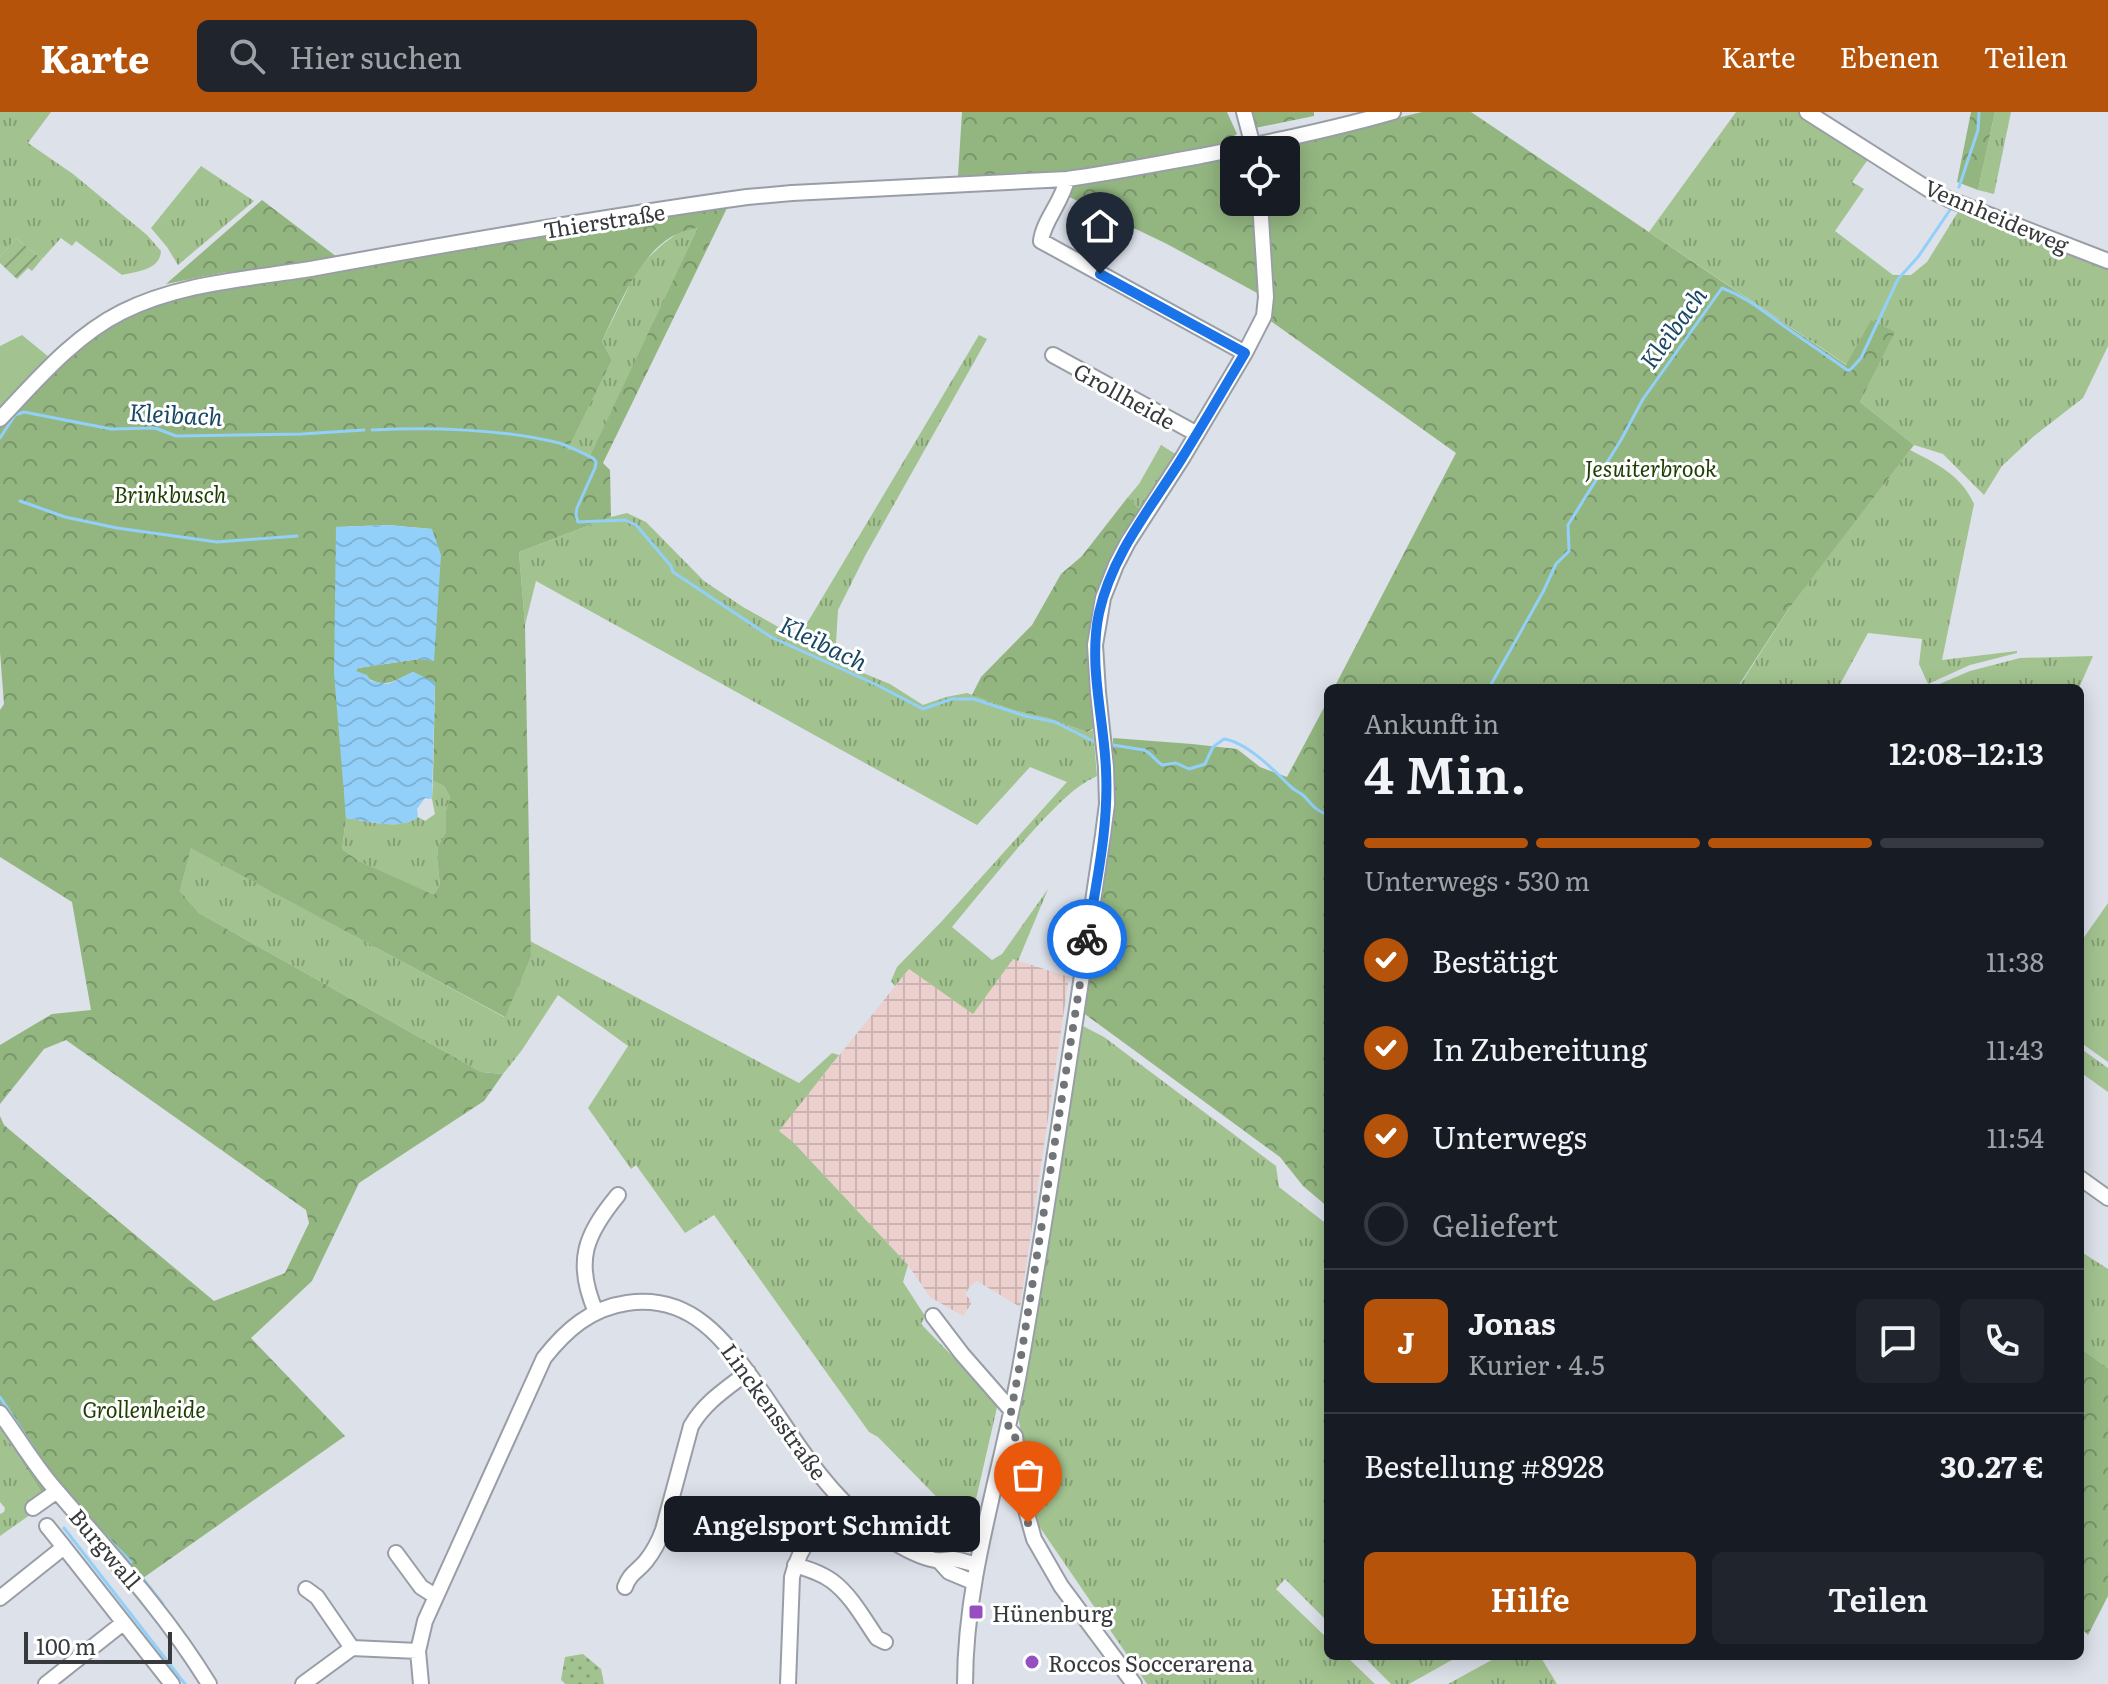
<!DOCTYPE html>
<html lang="de">
<meta charset="utf-8">
<style>
body{margin:0;font-family:Literata,serif;background:#20242c;color:#f1f3f6;height:100vh;display:flex;flex-direction:column;font-size:30px;white-space:nowrap}
*{box-sizing:border-box;margin:0}
p{font-size:26px;color:#9ea1a6}
.icon{flex:none;width:44px;height:44px;fill:none;stroke:currentColor;stroke-width:2;stroke-linecap:round;stroke-linejoin:round}
.map{position:relative;flex:1;overflow:hidden}
.details{position:absolute;left:1324px;top:572px;width:760px;height:976px;display:flex;flex-direction:column;background:#171b24;border-radius:12px;box-shadow:0 4px 20px #0003}
.details>*{flex:none}
.controls{position:absolute;left:1220px;top:24px;display:grid;gap:16px}
.controls a{display:grid;place-items:center;width:80px;height:80px;border-radius:12px;background:#171b24;box-shadow:0 4px 20px #0003;font-size:40px}
.scale{position:absolute;left:24px;bottom:20px;width:148px;box-sizing:border-box;padding-left:8px;border:4px solid #37393c;border-top:0;font-size:22px;line-height:28px;white-space:nowrap;color:#37393c;-webkit-text-stroke:6px #fff;paint-order:stroke}
.pin{position:absolute;display:grid;place-items:center;width:68px;height:68px;color:#fff;margin:-82px -34px;border-radius:50% 50% 50% 0;rotate:-45deg;box-shadow:0 0 8px #0007}
.pin .icon{rotate:45deg}
.courier{position:absolute;display:grid;place-items:center;width:80px;height:80px;margin:-40px;border:6px solid #1a73e8;border-radius:50%;background:#fff;color:#222;box-shadow:0 2px 10px #0007}
.bubble{position:absolute;height:56px;border-radius:12px;background:#171b24;box-shadow:0 4px 20px #0003;font-size:26px;font-weight:600;line-height:56px;text-align:center}
.summary em{font-style:normal;font-weight:600}
.summary div{display:flex;flex-direction:column-reverse}
.summary{display:flex;align-items:center;justify-content:space-between;height:136px;padding:0 40px}
h1{font-size:52px;font-weight:600;line-height:60px}
.bar{display:grid;grid-template-columns:repeat(4,1fr);gap:12px 8px;align-content:center;height:96px;padding:0 40px}
.bar i{height:10px;border-radius:6px;background:#363941}
.bar .selected{background:#b45309}
.bar p{grid-column:span 4}
.line{display:flex;align-items:center;gap:20px;padding:0 40px;border-top:2px solid #363941}
.line div{flex:1}
.round{display:grid;place-items:center;flex:none;width:84px;height:84px;border-radius:12px;background:#20242c}
ol{padding:0 40px;list-style:none}
li{display:flex;align-items:center;gap:24px;height:88px}
li p{margin-inline-start:auto}
li .icon{padding:8px;border-radius:50%;background:#b45309;color:#fff;stroke-width:4}
li:last-child{color:#9ea1a6}
li i{width:44px;height:44px;border:4px solid #363941;border-radius:50%}
.action{display:flex;gap:16px;margin-top:auto;padding:16px 40px}
.action a{flex:1;height:92px;border-radius:12px;background:#b45309;color:#fff;font-size:32px;font-weight:600;line-height:92px;text-align:center}
.action a+a{background:#20242c;color:#f1f3f6}
header{display:flex;align-items:center;gap:48px;box-sizing:border-box;height:112px;padding:0 40px;background:#b45309;color:#fff}
header strong{font-size:38px}
nav{display:flex;gap:44px;margin-inline-start:auto;font-size:28px}
.search{width:560px;height:72px;background:#20242c;display:flex;align-items:center;gap:20px;box-sizing:border-box;padding:0 28px;border-radius:12px;color:#9ea1a6;font-size:30px}
.map>svg:first-child{display:block}
</style>
<header>
<strong>Karte</strong>
<div class="search"><svg class="icon" aria-label="search" viewBox="0 0 24 24"><circle cx="10" cy="10" r="6"/><path d="M15 15l6 6"/></svg>Hier suchen</div>
<nav><a>Karte</a><a>Ebenen</a><a>Teilen</a></nav>
</header>
<div class="map">
<svg width="2108" height="1572" viewBox="0 0 2108 1572">
<defs>
<pattern id="industrial-grid" width="8" height="8" patternUnits="userSpaceOnUse" patternTransform="scale(2)"><rect width="8" height="8" fill="#ebd0cd"/><path d="M0 4h8M4 0v8" fill="none" stroke="#cab3b1"/></pattern>
<pattern id="grass-tufts" width="24" height="20" patternUnits="userSpaceOnUse" patternTransform="scale(2)"><rect width="24" height="20" fill="#a2c38f"/><path d="M3 7l-1-3M5 7V3M7 7l1-3M15 17l-1-3M17 17v-4M19 17l1-3" fill="none" stroke="#859f76"/></pattern>
<pattern id="forest-crowns" width="20" height="18" patternUnits="userSpaceOnUse" patternTransform="scale(2)"><rect width="20" height="18" fill="#93b680"/><path d="M2 6a3 3 0 1 1 6 0M12 15a3 3 0 1 1 6 0" fill="none" stroke="#79956a"/></pattern>
<pattern id="park-dots" width="8" height="8" patternUnits="userSpaceOnUse" patternTransform="scale(2)"><rect width="8" height="8" fill="#a2c38f"/><path d="M2 2h.1M6 6h.1" fill="none" stroke="#859f76" stroke-width="1.8" stroke-linecap="round"/></pattern>
<pattern id="garden-furrows" width="10" height="10" patternUnits="userSpaceOnUse" patternTransform="scale(2)"><rect width="10" height="10" fill="#a2c38f"/><path d="M-1 1l2-2M0 10L10 0M9 11l2-2" fill="none" stroke="#859f76"/></pattern>
<pattern id="water-waves" width="16" height="10" patternUnits="userSpaceOnUse" patternTransform="scale(2)"><rect width="16" height="10" fill="#92d0f9"/><path d="M0 5q4-4 8 0t8 0" fill="none" stroke="#7eb3d6"/></pattern>
</defs>
<rect width="100%" height="100%" fill="#dce1ea"/>
<path fill="url(#industrial-grid)" d="M1013,847L1069,865L1020,1195L977,1169L970,1174L965,1183L970,1187L971,1192L963,1204L930,1185L908,1153L793,1030L778,1019L909,857L973,901Z"/>
<path fill="url(#grass-tufts)" d="M0,0H51L28,31L73,62L147,123L161,139C160,158 138,159 122,163L76,129L72,134L61,126L42,147L16,126L0,145Z
M1736,0H1799L1869,46L1852,70L1864,77L1835,119L1893,163H1911L1927,150L1958,100L2108,156V234L2083,286L2034,324L2002,354L1984,383L1943,342L1914,333L1860,290L1894,221L1847,253L1649,120Z
M1995,0H2011L1994,82L1978,78Z
M201,54L254,89L178,153L167,135L151,116Z
M699,116L590,345L566,338L612,248L602,229L639,154L663,132L682,118Z
M979,223L987,227L865,444L838,498L836,531L839,551L890,572L923,593L946,585L967,581L1013,598L1048,606L1087,620L1093,618L1097,664C1074,674 1057,694 1040,711C1009,745 981,780 952,815L992,848L1002,842L1048,777L1018,849L1013,847L973,902L909,857L895,874L891,869L897,855L942,809L1067,670L1030,655L977,713L536,469L525,513L519,440L611,405L627,401L646,410L704,469L743,495L782,517L800,523Z
M1161,333L1177,343L1142,400L1128,385L1139,372Z
M1910,338C1936,351 1962,364 1974,392L1942,548L2017,539V541L1970,553L1928,572L1919,552L1922,527L1868,521L1838,576H1738L1793,490Z
M2093,544L2079,576H1930L1970,559L2020,546Z
M433,669L444,674L450,685L446,698V720L438,736L437,746L440,773L434,784L359,749L342,737L346,706C368,709 398,719 418,705L425,709L435,702L432,687Z
M191,735L504,905L531,845L530,829L799,971L832,941L839,943L779,1019L793,1030L908,1153L903,1170L925,1204L921,1212L998,1291L969,1418L878,1325L869,1320L714,1103L685,1121L636,1053L631,1057L588,996L628,934L558,883L522,938L503,962L481,960L199,801L180,779Z
M2108,791V950L2080,930V831Z
M1081,913L1104,925L1276,1054L1279,1075L1328,1113V1510L1285,1467L1276,1477L1328,1527V1544H1346L1375,1572H1147L1039,1414L1017,1299Z
M2080,936L2108,956V980L2080,960Z
M2080,1139L2108,1157V1256L2080,1236Z
M0,1316L42,1381L54,1386L0,1424V1402L4,1400L5,1396L0,1390Z
M1363,1544H1459L1409,1572H1391Z
M1499,1544H1540L1557,1572H1448Z"/>
<path fill="url(#forest-crowns)" fill-rule="evenodd" d="M962,0H1227L1237,22L1229,28L1225,36L1110,58L958,64Z
M1249,0H1314V4L1255,16Z
M1422,0H1471L1846,253L1871,208L1895,220L1860,290L1914,333L1789,496L1737,576H1334L1456,341L1268,207L1270,188L1167,132L1063,82L1066,71L1234,43V90H1286V38H1263Z
M1971,0H1995L1978,78L1957,70Z
M262,88L337,145L274,155L221,161L166,172Z
M728,94L603,351L610,358L611,405L519,440L525,513L531,845L505,905L191,736L180,779L199,801L481,960L503,962L484,989L359,1071L312,1169L251,1226L345,1324L126,1478L54,1386L42,1381L0,1316V1004L4,1013L214,1189L285,1161L309,1111L306,1098L66,928L44,937L0,992V933L52,902L91,898L72,790L0,745V598L4,592L0,540V314L64,246L100,217L170,184L410,140ZM698,116L590,344L580,338H567L612,248L602,229C622,188 646,121 698,116ZM388,413L432,417L419,547L358,556L355,559C384,576 384,574 413,560L435,571L433,669L444,674L450,685L446,698V720L438,735L437,746L440,773L434,783L359,749L342,737L346,706L336,415Z
M1128,385L1142,400L1103,464L1098,482L1096,615L1087,620L1048,606L1013,598L972,583L981,565L1032,513L1061,462L1082,444Z
M1328,588V1095L1303,1074L1280,1045L1082,900L1113,656V626L1192,632L1237,637L1260,655L1287,665Z
M2080,1236L2108,1256V1484L2088,1523L2080,1515Z"/>
<path fill="url(#park-dots)" d="M583,1542L601,1557L604,1572H566L561,1568L565,1545Z"/>
<path fill="url(#garden-furrows)" d="M16,126L42,147L32,159L28,156L17,167L0,151V145Z"/>
<path fill="#a2c38f" d="M22,223L50,246L0,300V234Z"/>
<path fill="url(#water-waves)" d="M388,413L432,417L441,443L434,549L419,547L358,556L356,559L367,563L371,569L388,572L413,560L435,570L432,687L425,686L417,697L418,705C398,719 368,709 346,706L334,561L336,415Z"/>
<g fill="none" stroke-linecap="round" stroke-linejoin="round">
<path stroke="#92d0f9" stroke-width="3" d="M1959,75L1978,18L1979,0
M372,318C429,315 504,317 559,331C570,334 582,341 593,346L596,350L595,356L577,396L576,403L578,410L625,408L636,413L671,454L673,460L771,525L877,573L923,597L952,587H974L1025,604L1055,610L1093,629L1100,631
M0,326L15,303L24,300L111,317L155,316L176,324L302,322L364,318
M20,389L65,405L117,416L217,430L297,424
M1489,576L1543,480L1556,452L1569,439L1568,413L1621,328L1643,287L1722,176C1744,184 1759,196 1777,209C1800,226 1824,241 1847,258H1850L1861,246L1898,167L1918,145L1952,95
M1107,632L1144,638C1151,641 1155,648 1162,653L1176,651L1189,657L1205,652L1213,635L1224,627C1246,630 1273,657 1289,673C1293,678 1300,680 1304,684C1313,694 1315,698 1328,703
M0,1285L44,1352
M97,1415L131,1450
M64,1416L185,1572
M140,1463L163,1492"/>
<defs>
<path id="minor" d="M1244,0L1254,38
M1807,0L1928,77L1948,87L2108,149
M1067,67C1063,89 1043,109 1041,129L1245,241
M1053,243L1197,322
M0,307C37,268 74,224 122,200C182,170 251,167 316,156C459,130 603,105 747,85L792,81L1067,67C1112,61 1156,52 1201,44C1265,31 1330,18 1393,0
M2080,1066L2108,1086
M596,1200C574,1150 585,1123 618,1083
M933,1204L962,1242L1011,1298
M0,1301C17,1324 32,1349 50,1371C105,1436 164,1498 209,1572
M1008,1316L1015,1324L1024,1391L1034,1427L1061,1474L1134,1572
M33,1396L57,1379
M47,1414L64,1435
M396,1441L421,1475L435,1484
M939,1449L949,1460L973,1470
M795,1453C808,1457 821,1461 832,1469C851,1483 864,1507 877,1526L885,1530
M625,1475C630,1461 637,1460 646,1449C654,1439 659,1429 663,1418L691,1314C705,1290 726,1277 748,1260
M306,1477L317,1485L352,1536
M0,1486L64,1435L172,1572
M46,1572L123,1511
M303,1572L352,1536L418,1539
M421,1572L418,1539L425,1509L544,1246C566,1218 591,1196 627,1191C696,1181 729,1235 764,1283C790,1321 815,1362 848,1394C869,1415 906,1442 935,1448C941,1449 947,1447 953,1447C961,1448 969,1451 977,1453
M788,1572L792,1465C802,1427 816,1417 848,1394
M965,1572C965,1464 1001,1362 1020,1256C1051,1079 1076,901 1103,723L1107,692L1106,655L1098,580L1095,533L1103,486L1116,453L1128,430L1183,345L1245,241L1264,204L1266,185L1260,90"/>
</defs>
<use href="#minor" stroke="#999ea6" stroke-width="18"/>
<use href="#minor" stroke="#fff" stroke-width="14"/>
</g>
<g fill="none" stroke-linecap="round" stroke-linejoin="round">
<path stroke="#717479" stroke-width="8" stroke-dasharray="0 14.4" d="M1028,1411L1024,1391L1015,1324L1008,1316L1019,1257L1087,827"/>
<path stroke="#1a73e8" stroke-width="10" d="M1087,827C1096,772 1109,715 1106,658C1104,606 1088,553 1099,501C1112,442 1151,396 1182,346C1204,311 1224,276 1245,241L1100,162"/>
</g>
<g fill="#964ec1" stroke="#fff" stroke-width="3">
<rect x="968" y="1492" width="16" height="16" rx="4"/>
<circle cx="1032" cy="1550" r="8"/>
</g>
<g text-anchor="middle" dominant-baseline="central" stroke-width="6" stroke-linejoin="round" paint-order="stroke">
<g font-size="22" fill="#37393c" stroke="#fff">
<text transform="translate(1997 103) rotate(23)">Vennheideweg</text>
<text transform="translate(604 108) rotate(-9)">Thierstraße</text>
<text transform="translate(1125 283) rotate(29)">Grollheide</text>
<text transform="translate(775 1299) rotate(54)">Linckensstraße</text>
<text transform="translate(106 1436) rotate(50)">Burgwall</text>
</g>
<g font-size="22" font-style="italic" fill="#1e3e02" stroke="#fff">
<text x="1651" y="355">Jesuiterbrook</text>
<text x="170" y="381">Brinkbusch</text>
<text x="144" y="1296">Grollenheide</text>
</g>
<g font-size="22" fill="#37393c" stroke="#fff" text-anchor="start">
<text x="992" y="1500">Hünenburg</text>
<text x="1048" y="1550">Roccos Soccerarena</text>
</g>
<g font-size="24" font-style="italic" fill="#1a4965" stroke="#fff">
<text transform="translate(1672 215) rotate(-54)">Kleibach</text>
<text transform="translate(176 301) rotate(3)">Kleibach</text>
<text transform="translate(824 530) rotate(26)">Kleibach</text>
</g>
</g>
</svg>
<div class="controls">
<a><svg class="icon" aria-label="locate" viewBox="0 0 24 24"><circle cx="12" cy="12" r="6"/><path d="M12 2v4M12 18v4M2 12h4M18 12h4"/></svg></a>
</div>
<div class="scale">100 m</div>
<div class="pin" style="left:1028px;top:1411px;background:#ea580c"><svg class="icon" aria-label="bag" viewBox="0 0 24 24"><path d="M5 8h14l-1 12H6zM9 8a3 3 0 0 1 6 0"/></svg></div>
<div class="pin" style="left:1100px;top:162px;background:#1f2937"><svg class="icon" aria-label="home" viewBox="0 0 24 24"><path d="M3 11l9-7 9 7M6 9v11h12V9"/></svg></div>
<div class="courier" style="left:1087px;top:827px"><svg class="icon" aria-label="bike" viewBox="0 0 24 24"><circle cx="6" cy="16" r="4"/><circle cx="18" cy="16" r="4"/><path d="M6 16l4-8h5l3 8M10 8l3 8H6M13 5h3"/></svg></div>
<div class="bubble" style="left:664px;top:1384px;width:316px">Angelsport Schmidt</div>
<section class="details">
<div class="summary"><div><h1>4 Min.</h1><p>Ankunft in</p></div><em>12:08–12:13</em></div>
<div class="bar"><i class="selected"></i><i class="selected"></i><i class="selected"></i><i></i><p>Unterwegs · 530 m</p></div>
<ol>
<li><svg class="icon" aria-label="check" viewBox="0 0 24 24"><path d="M5 12l5 5 9-10"/></svg>Bestätigt<p>11:38</p></li>
<li><svg class="icon" aria-label="check" viewBox="0 0 24 24"><path d="M5 12l5 5 9-10"/></svg>In Zubereitung<p>11:43</p></li>
<li><svg class="icon" aria-label="check" viewBox="0 0 24 24"><path d="M5 12l5 5 9-10"/></svg>Unterwegs<p>11:54</p></li>
<li><i></i>Geliefert</li>
</ol>
<div class="line" style="height:144px"><b class="round" style="background:#b45309;color:#fff">J</b><div><b>Jonas</b><p>Kurier · 4.5</p></div><a class="round"><svg class="icon" aria-label="chat" viewBox="0 0 24 24"><path d="M4 5h16v11H9l-5 4z"/></svg></a><a class="round"><svg class="icon" aria-label="phone" viewBox="0 0 24 24"><path d="M5 4h4l2 5-3 2q2 4 5 5l2-3 5 2v4C11 20 4 13 5 4z"/></svg></a></div>
<div class="line" style="height:104px"><div>Bestellung #8928</div><b>30.27 €</b></div>
<div class="action"><a>Hilfe</a><a>Teilen</a></div>
</section>
</div>
